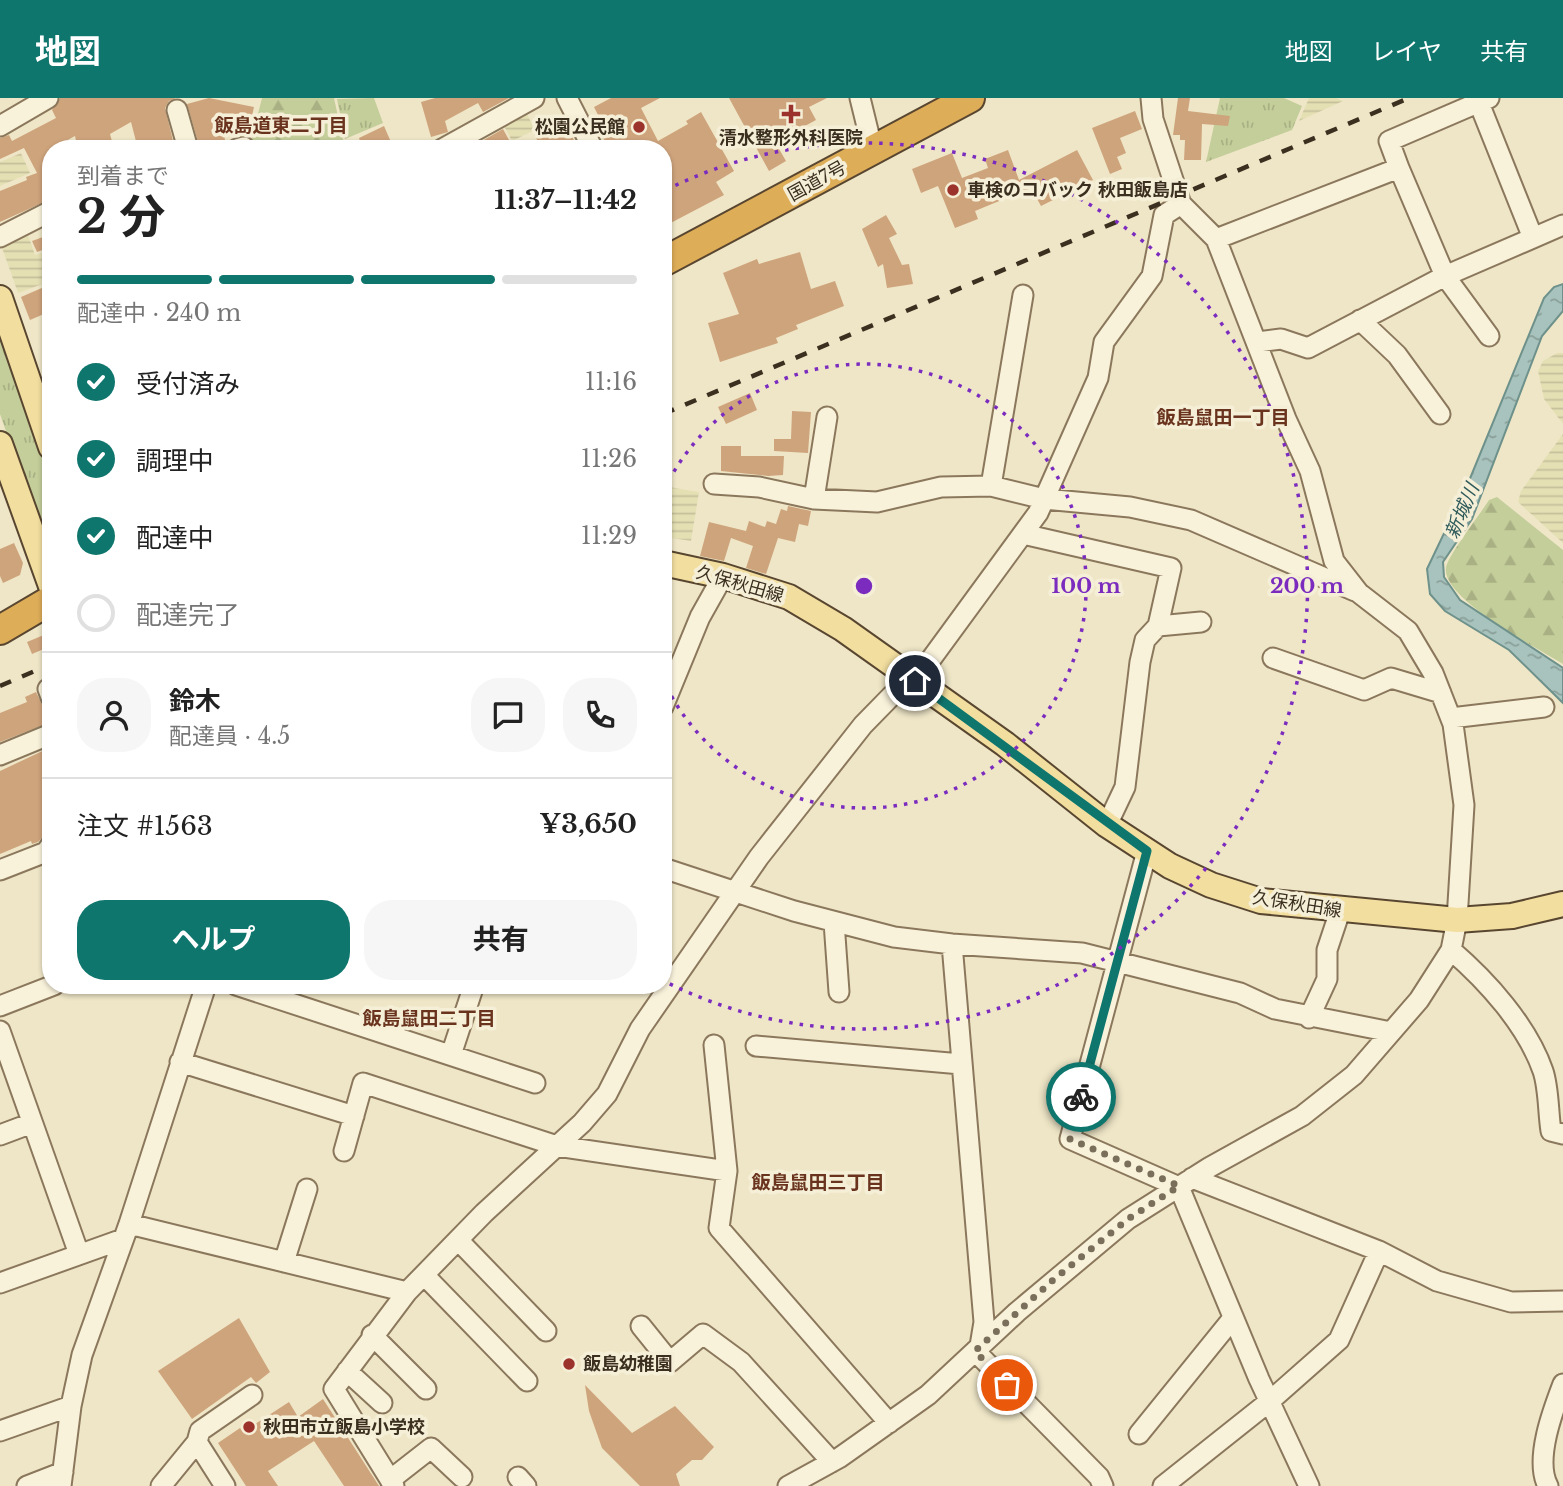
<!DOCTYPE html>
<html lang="ja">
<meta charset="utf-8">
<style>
body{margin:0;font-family:"Libre Baskerville","Noto Sans JP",serif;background:#f6f6f6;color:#222;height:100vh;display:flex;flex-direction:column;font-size:26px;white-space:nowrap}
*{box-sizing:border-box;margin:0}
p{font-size:23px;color:#767676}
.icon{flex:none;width:38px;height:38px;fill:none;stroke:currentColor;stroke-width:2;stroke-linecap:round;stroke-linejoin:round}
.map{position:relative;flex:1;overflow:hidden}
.details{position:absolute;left:42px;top:42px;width:630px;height:854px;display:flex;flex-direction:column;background:#fff;border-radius:28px;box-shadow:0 2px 5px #0004}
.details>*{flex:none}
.pin{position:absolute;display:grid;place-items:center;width:60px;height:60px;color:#fff;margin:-30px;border:4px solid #fff;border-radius:50%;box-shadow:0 2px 7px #0007}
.courier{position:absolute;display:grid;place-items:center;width:70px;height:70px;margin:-35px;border:5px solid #0f766e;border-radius:50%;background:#fff;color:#222;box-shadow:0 2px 9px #0007}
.head em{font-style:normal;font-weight:700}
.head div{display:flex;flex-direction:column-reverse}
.head{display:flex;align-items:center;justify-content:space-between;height:119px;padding:0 35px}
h1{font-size:46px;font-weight:700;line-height:52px}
.bar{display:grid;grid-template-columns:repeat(4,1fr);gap:10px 7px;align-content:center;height:84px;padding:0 35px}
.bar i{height:9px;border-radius:5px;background:#e0e0e0}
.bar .on{background:#0f766e}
.bar p{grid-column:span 4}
.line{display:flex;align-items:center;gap:18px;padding:0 35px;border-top:2px solid #e0e0e0}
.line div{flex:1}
.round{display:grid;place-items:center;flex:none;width:74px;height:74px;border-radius:28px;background:#f6f6f6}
ol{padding:0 35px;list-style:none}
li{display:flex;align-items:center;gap:21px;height:77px}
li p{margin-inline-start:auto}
li .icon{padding:7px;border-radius:50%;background:#0f766e;color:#fff;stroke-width:4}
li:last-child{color:#767676}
li i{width:38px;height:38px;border:4px solid #e0e0e0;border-radius:50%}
.cta{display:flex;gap:14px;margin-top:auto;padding:14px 35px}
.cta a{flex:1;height:80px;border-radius:28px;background:#0f766e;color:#fff;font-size:28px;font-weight:700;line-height:80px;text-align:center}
.cta a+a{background:#f6f6f6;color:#222}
header{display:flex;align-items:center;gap:42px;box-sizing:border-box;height:98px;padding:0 35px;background:#0f766e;color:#fff}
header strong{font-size:33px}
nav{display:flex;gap:38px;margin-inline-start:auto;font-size:24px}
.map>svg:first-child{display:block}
</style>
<header>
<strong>地図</strong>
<nav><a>地図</a><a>レイヤ</a><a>共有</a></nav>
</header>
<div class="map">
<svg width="1563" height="1388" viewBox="0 0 1563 1388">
<defs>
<pattern id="farmland-rules" width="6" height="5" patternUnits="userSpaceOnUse" patternTransform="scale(1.75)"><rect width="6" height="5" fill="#e5e0b4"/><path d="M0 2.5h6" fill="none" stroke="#c5c09a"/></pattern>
<pattern id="grass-tufts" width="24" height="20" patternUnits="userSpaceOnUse" patternTransform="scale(1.75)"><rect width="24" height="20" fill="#c4ce9a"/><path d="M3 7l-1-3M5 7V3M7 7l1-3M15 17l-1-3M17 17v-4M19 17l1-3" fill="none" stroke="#a9b184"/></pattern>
<pattern id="forest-firs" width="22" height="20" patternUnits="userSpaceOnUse" patternTransform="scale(1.75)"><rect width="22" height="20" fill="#c4ce9a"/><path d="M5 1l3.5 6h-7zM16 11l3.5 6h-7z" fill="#a9b184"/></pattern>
<pattern id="water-ripples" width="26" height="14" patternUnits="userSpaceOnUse" patternTransform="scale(1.75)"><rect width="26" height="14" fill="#a8c3bd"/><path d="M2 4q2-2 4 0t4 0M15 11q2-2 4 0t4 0" fill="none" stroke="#8a9f99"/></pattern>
</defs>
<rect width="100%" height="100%" fill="#efe6c7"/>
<path fill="url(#farmland-rules)" d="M1309,0H1336L1343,3L1299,23Z
M525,12L535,32L512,43L502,24Z
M21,55L30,75L0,88V64Z
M27,134L35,157L48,153L51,183L18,195L0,144Z
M1557,255H1563V326L1544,301L1538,273L1543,263Z
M1563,336V445L1518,404L1521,393Z
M663,388L699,394L691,443L672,440L670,451L663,450Z"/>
<path fill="url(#grass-tufts)" d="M374,0L383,25L345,41L337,1Z
M1220,0H1284L1302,8L1292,32L1206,64Z
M0,230L51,379V426L44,428L38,425L0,316Z"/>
<path fill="url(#forest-firs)" d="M262,0H334L345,51H249Z
M1497,399L1563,452V566C1538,550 1442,501 1446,470C1447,459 1481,415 1489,402Z"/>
<path fill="url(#water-ripples)" stroke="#6e928b" stroke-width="2" d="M1563,186V213L1542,238L1472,421L1443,464L1444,479L1460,502L1563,570V605L1509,552L1445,513L1430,496L1427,471L1469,383L1544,200L1554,189Z"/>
<path fill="#cea47c" d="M60,0H176L169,3L165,10L175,51H138L131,24L110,36L114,51H78L75,38L51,51V101L0,124V93L27,82L26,79L37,75L24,50L0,61V40L9,37L12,43L56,20L52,12Z
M209,0L254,9L248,36L222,29L226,46L200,51L187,6Z
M435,0H509L483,14L478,5L445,23L448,34L431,39L421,4Z
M611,0H660L641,10L658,43L688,26L686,23L701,14L734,73L716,84L724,97L663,129V51H644L640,43L624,51H609L601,36L606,33L594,9Z
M729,0H827L809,9L816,22L775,44L786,63L769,73Z
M1178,0H1190L1188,13L1230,18L1228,28L1202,26L1201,62H1184L1185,42H1180V37H1173Z
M1135,13L1142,31L1120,40L1126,55L1117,59L1122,71L1110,76L1092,30Z
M560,21L576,45L566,51H542L534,36Z
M384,28L394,51H363L359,40Z
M503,31L514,51H468Z
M1008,52L1019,82L1077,52L1093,82L1041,108L1031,90L975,113L978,121L955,130L938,88L921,95L912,71L952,55L962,80L988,70L985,61Z
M886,117L897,136L889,140L902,167L909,166L913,186L887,190L883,166L878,169L862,131Z
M51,136V149L37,154L32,143Z
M800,154L811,191L835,183L844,208L796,227L798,231L776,240L778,245L720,264L708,225L739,216L723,175L757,161L759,166Z
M51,186V213L30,222L21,199Z
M750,295L757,312L726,326L718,309Z
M792,313L811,314L808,355L774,353V341H791Z
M721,348H741V358H784L783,377L768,378L721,373Z
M788,408L811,413L808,428L799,426L795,444L778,440L766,476L746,470L753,448L731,440L724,463L700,458L709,424L746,433L749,423L765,429L767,423L776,426L781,411L787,413Z
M14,445L23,465L20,477L3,485L0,478V451Z
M51,534V548L32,556L27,544Z
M36,594L43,608L49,611L51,624L0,644V615L27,604L25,599Z
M51,649V724L43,727L46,736L38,744L32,746L31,743L0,756V673Z
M239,1220L270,1274L256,1285L251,1279L192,1321L158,1273Z
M585,1287L632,1335L675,1308L714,1349L702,1362H692L676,1376L680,1388H640L602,1350L589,1313Z
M323,1301L379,1388H344L314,1343L268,1373L278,1388H246L218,1345L240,1330L243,1334L289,1304L298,1319Z"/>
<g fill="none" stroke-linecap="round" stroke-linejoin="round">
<defs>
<path id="minor" d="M567,0L593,51
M860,0L873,53
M1479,5L1533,140
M177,12L188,51
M0,28L48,0
M237,51L244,49
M442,51L534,0
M1399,70L1389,43L1489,0
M0,139L51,113
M1216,141L1399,70L1445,178L1489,238
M1360,222L1397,257L1440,316
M1258,244L1281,241L1308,250L1445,178L1563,127
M827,319L814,401L877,404L941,389L991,388L1044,401L1130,409L1191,422L1355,493
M714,386L759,389L814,401
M991,388L1023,197
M1023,436L1171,470L1158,528L1145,542L1140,564L1125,689L1107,727
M1158,528L1201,524
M1273,560L1364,592L1391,580L1441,595
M915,583L1038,415L1098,280L1104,244L1152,178L1164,117L1181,106
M48,591L51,599
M663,609L700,519L723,478
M1451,620L1544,609
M0,657L51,636
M1147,753L1070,1041L1179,1089L1259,1281L1309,1388
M663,770L794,813L894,839L952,846L1082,855L1240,895L1275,911L1391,934
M0,772L46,754L51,747
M834,824L839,894
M952,846L984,1224L980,1248
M1451,852C1487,883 1527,927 1543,973C1549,991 1548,1014 1551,1033L1563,1036
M236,887L535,985
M0,908L54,887
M1309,920L1327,881V852L1340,813
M0,933L79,1156
M714,947L727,1073L719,1130L889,1325
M756,948L961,966
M451,957L474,887
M180,964L354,1018
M0,1037L32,1025
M344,1053L363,985L557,1048L727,1073
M1192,1080L1379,1153L1437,1183L1511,1204L1563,1203
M129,1126L407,1194
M458,1142L546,1233
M284,1164L307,1091
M424,1177L527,1283
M0,1185L123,1141
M641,1228L670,1264L703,1236L741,1264L832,1364
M372,1237L426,1291
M975,1253L1099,1379L1103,1388
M347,1273L382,1305
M0,1333L71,1308
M1139,1336L1233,1220
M197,1344L200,1333L252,1297
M518,1379L526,1388
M390,1382L431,1350L462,1379
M27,1388L63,1374
M61,1388L71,1308L82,1257L129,1126L206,887
M161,1388L197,1344L225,1388
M394,1388L334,1291L407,1194L484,1115L582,1025L607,996L640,931L759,759L863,627L909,580
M788,1388L839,1360L928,1297L1017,1214L1128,1121L1210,1069L1302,1018L1354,977L1419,902L1451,852L1457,822L1464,707L1453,626L1433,575L1408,533L1359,495L1334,463L1310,373L1286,321L1216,141L1181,106L1153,21L1151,0
M1163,1388L1270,1303L1339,1242L1379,1153
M1548,1388C1534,1362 1553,1312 1563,1286"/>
<path id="major" d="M0,200L51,349
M0,346L51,488
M663,465L723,478L789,499L843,531L1005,646L1107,727L1170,768L1211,787L1261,803L1457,822L1512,818L1563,806"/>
<path id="highway" d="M663,164L970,0
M0,532L51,502"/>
</defs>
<use href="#minor" stroke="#8b785c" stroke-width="23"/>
<use href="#major" stroke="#594630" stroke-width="28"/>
<use href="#highway" stroke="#594630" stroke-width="32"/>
<use href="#minor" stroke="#f9f2db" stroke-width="19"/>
<use href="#major" stroke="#f2de9f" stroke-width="24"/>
<use href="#highway" stroke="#dead58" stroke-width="28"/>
<path stroke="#3b2f20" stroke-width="4.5" stroke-dasharray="12 12" stroke-linecap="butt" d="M663,316L1409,0
M0,588L51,566"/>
</g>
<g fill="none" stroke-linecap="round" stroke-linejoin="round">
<path stroke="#7a6f5a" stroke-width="7" stroke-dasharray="0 12.6" d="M1007,1287L975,1253L1053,1182L1128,1121L1179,1088L1070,1041L1081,999"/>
<path stroke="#0f766e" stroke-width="9" d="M915,583L1147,753L1081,999"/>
</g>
<g fill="none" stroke="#7b2cbf" stroke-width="3.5" stroke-dasharray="3.5 7">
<path d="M664 392A222 222 0 1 1 664 584"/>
<path d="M666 92A443 443 0 1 1 666 884"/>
</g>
<g fill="#9b322b" stroke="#f6efd7" stroke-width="2.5">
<path d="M787.5 5.5h7v7h7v7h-7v7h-7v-7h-7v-7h7z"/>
<circle cx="639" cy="29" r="7"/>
<circle cx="953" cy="92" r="7"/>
<circle cx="569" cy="1266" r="7"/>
<circle cx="249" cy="1329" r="7"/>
</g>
<g text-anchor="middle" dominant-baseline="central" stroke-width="7" stroke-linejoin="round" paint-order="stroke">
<g font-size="18" font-weight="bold" fill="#3b2f20" stroke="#f6efd7" text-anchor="start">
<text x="625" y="29" text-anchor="end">松園公民館</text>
<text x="791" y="40" text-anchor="middle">清水整形外科医院</text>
<text x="967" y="92">車検のコバック 秋田飯島店</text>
<text x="583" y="1266">飯島幼稚園</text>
<text x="263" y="1329">秋田市立飯島小学校</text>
</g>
<g font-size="18" fill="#3b2f20" stroke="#f6efd7">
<text transform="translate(817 83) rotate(-29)">国道7号</text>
<text transform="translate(740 486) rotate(16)">久保秋田線</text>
<text transform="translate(1297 806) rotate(9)">久保秋田線</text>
</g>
<g font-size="19" font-weight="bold" fill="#69331e" stroke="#f6efd7">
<text x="281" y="27">飯島道東二丁目</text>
<text x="1223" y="319">飯島鼠田一丁目</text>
<text x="429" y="920">飯島鼠田二丁目</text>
<text x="818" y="1084">飯島鼠田三丁目</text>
</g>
<g font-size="19" font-style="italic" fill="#2f5b5b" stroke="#f6efd7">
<text transform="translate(1462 413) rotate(-67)">新城川</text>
</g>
</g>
<circle cx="864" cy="488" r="10" fill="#7b2cbf" stroke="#f6efd7" stroke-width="3.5"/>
<g font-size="21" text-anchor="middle" font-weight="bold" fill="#7b2cbf" stroke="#f6efd7" stroke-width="7" stroke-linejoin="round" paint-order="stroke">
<text x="1086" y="495">100 m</text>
<text x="1307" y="495">200 m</text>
</g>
</svg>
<div class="pin" style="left:1007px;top:1287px;background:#ea580c"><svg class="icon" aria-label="bag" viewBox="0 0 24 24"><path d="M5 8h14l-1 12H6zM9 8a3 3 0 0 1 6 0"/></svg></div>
<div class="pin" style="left:915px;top:583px;background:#1f2937"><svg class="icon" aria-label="home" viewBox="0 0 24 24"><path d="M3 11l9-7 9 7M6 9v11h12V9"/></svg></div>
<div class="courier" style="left:1081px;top:999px"><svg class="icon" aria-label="bike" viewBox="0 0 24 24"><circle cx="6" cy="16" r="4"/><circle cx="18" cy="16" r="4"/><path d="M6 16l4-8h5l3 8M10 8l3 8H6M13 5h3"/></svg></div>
<section class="details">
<div class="head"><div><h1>2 分</h1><p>到着まで</p></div><em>11:37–11:42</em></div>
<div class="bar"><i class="on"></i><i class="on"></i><i class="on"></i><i></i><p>配達中 · 240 m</p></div>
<ol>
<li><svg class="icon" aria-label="check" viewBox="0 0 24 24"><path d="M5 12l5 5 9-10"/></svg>受付済み<p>11:16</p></li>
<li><svg class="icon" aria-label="check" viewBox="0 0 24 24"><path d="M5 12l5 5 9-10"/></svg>調理中<p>11:26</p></li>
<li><svg class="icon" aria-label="check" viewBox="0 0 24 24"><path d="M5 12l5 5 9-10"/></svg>配達中<p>11:29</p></li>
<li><i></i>配達完了</li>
</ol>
<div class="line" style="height:126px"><a class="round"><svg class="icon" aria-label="person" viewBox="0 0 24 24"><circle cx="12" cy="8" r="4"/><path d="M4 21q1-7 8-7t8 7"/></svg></a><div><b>鈴木</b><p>配達員 · 4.5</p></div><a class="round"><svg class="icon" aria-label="chat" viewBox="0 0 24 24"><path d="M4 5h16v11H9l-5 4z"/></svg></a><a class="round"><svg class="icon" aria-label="phone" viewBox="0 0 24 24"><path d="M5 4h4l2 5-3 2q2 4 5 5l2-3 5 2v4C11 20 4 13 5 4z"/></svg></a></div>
<div class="line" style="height:91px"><div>注文 #1563</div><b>¥3,650</b></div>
<div class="cta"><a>ヘルプ</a><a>共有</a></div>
</section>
</div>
